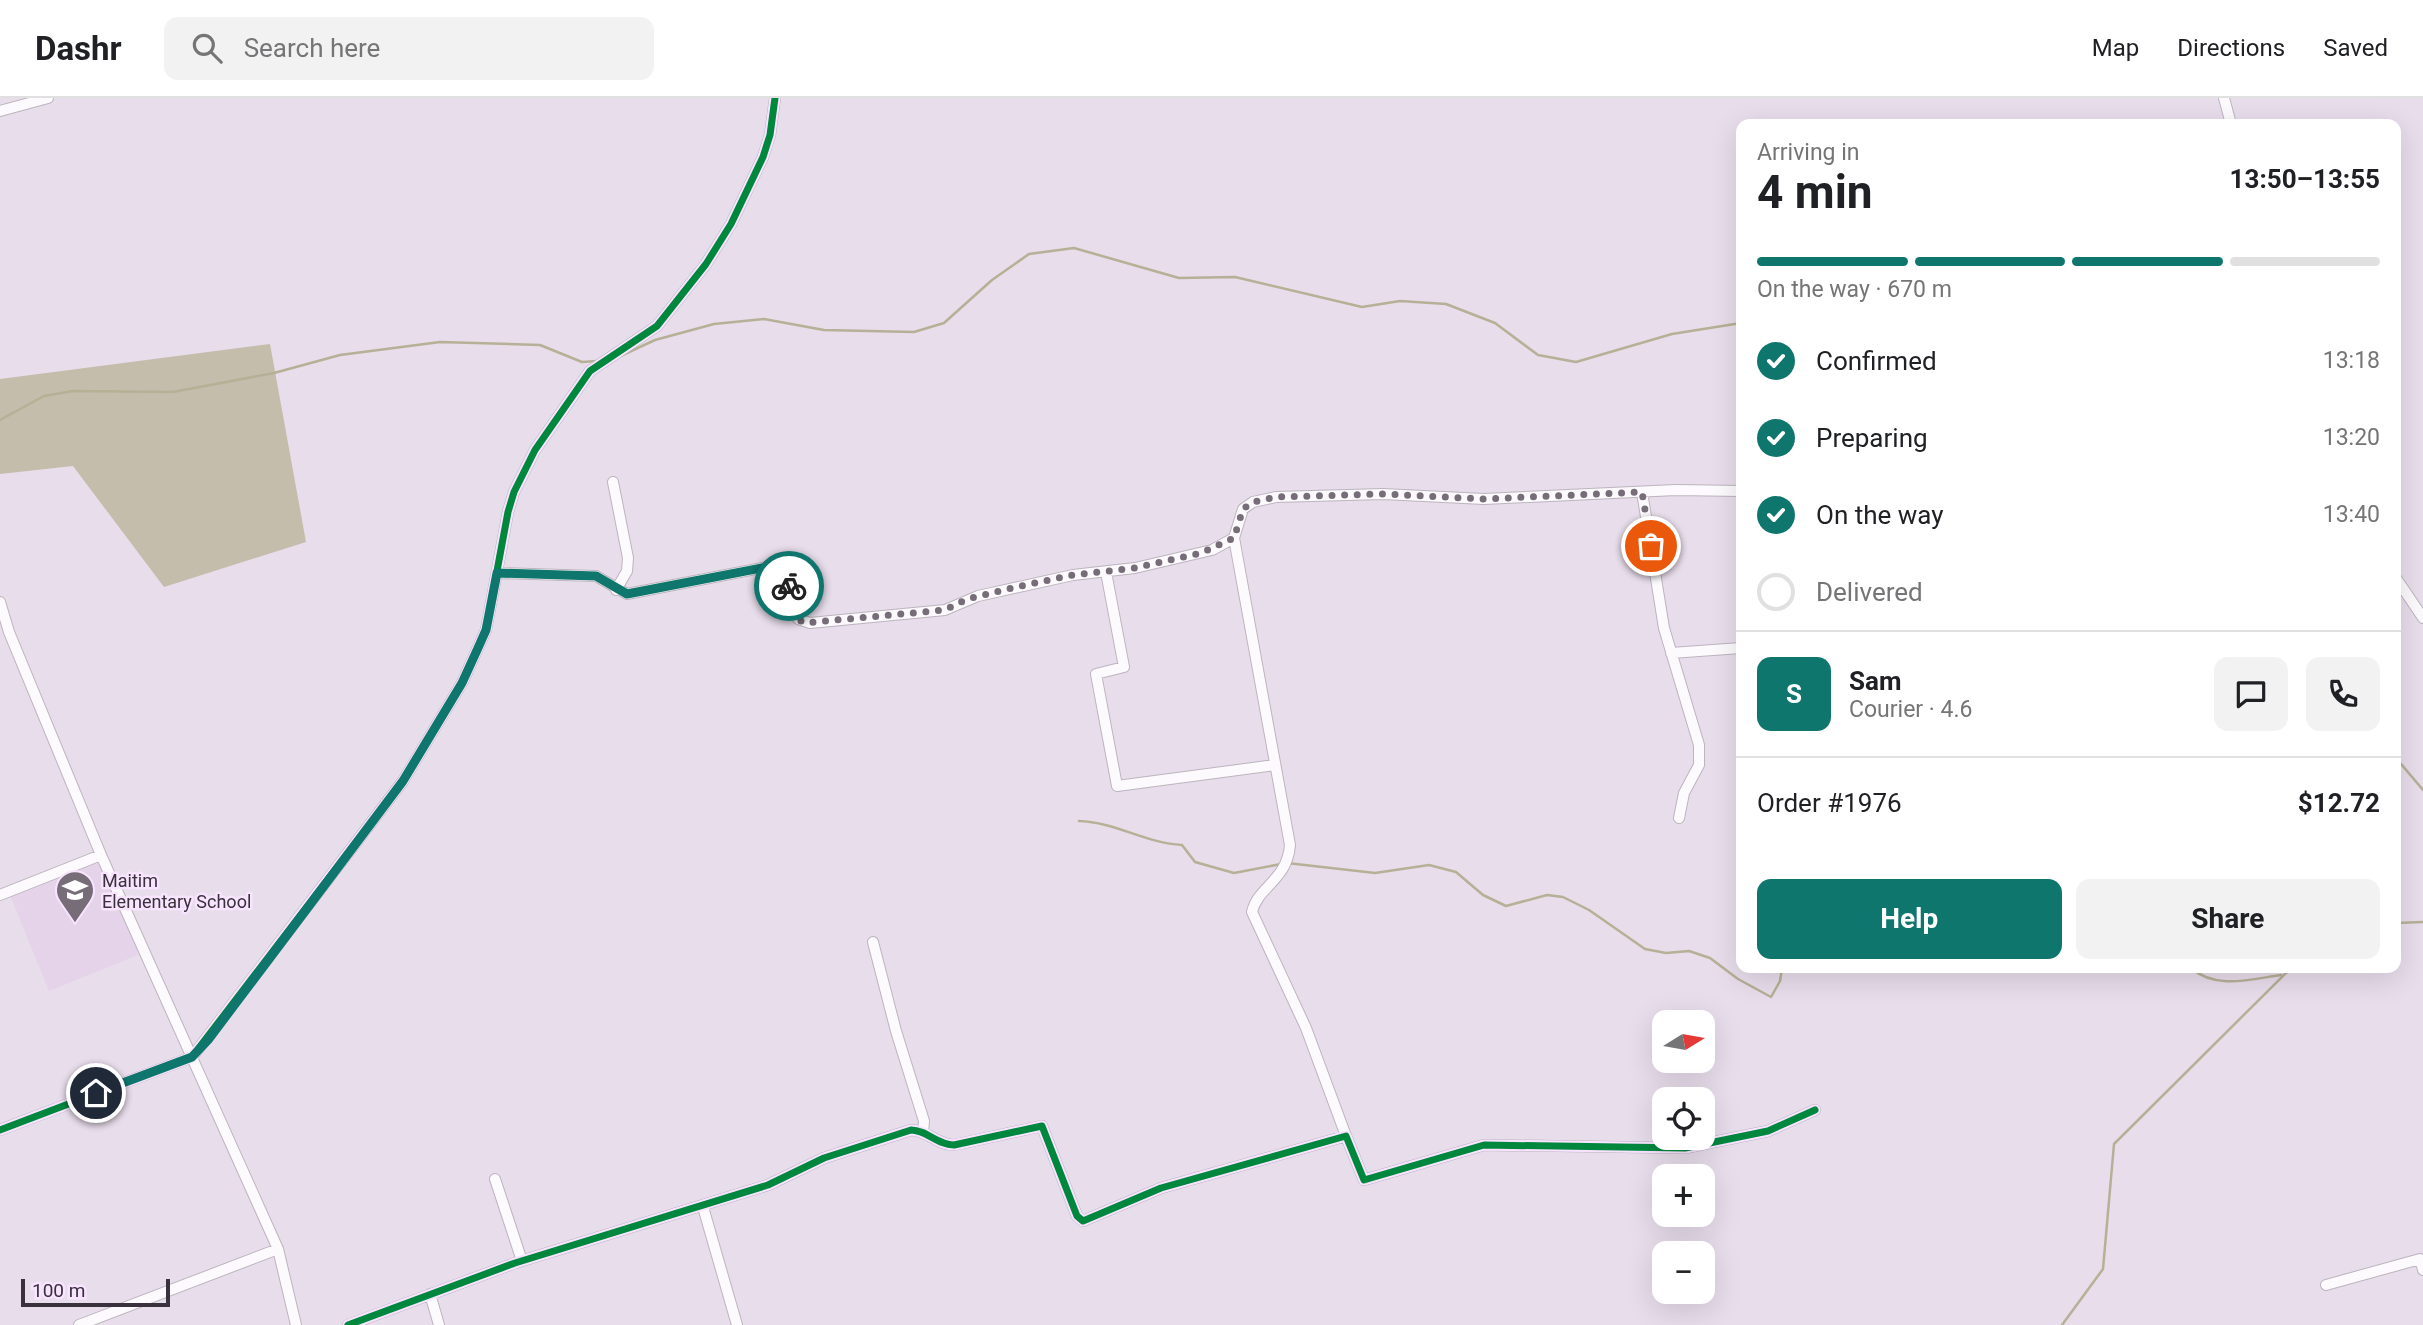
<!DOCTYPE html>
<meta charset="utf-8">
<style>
body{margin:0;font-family:Roboto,sans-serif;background:#f2f2f2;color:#202124;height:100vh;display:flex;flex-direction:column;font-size:26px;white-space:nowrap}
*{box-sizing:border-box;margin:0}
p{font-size:23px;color:#757577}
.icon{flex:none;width:38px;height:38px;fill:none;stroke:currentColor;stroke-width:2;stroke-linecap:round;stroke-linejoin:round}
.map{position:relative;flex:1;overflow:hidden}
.details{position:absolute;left:1736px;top:21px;width:665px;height:854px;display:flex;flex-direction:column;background:#fff;border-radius:14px;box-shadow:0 7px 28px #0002}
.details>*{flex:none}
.needle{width:46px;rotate:79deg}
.fabs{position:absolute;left:1652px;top:912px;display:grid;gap:14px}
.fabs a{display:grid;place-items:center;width:63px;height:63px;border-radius:14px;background:#fff;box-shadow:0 7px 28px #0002;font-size:35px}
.scale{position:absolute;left:21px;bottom:18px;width:149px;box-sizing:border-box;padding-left:7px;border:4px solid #39313b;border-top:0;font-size:19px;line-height:24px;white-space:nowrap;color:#39313b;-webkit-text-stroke:5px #f8e4ff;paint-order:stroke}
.pin{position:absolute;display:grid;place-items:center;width:60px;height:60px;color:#fff;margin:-30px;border:4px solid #fff;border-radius:50%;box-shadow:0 2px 7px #0007}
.courier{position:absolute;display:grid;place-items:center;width:70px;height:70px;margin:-35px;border:5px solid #0f766e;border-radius:50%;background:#fff;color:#222;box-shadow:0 2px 9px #0007}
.overview em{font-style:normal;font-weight:700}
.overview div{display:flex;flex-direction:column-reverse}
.overview{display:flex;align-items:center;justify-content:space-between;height:119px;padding:0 21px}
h1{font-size:46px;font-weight:700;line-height:52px}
.bar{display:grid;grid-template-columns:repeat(4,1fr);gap:10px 7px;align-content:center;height:84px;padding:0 21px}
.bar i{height:9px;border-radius:5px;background:#e0e0e0}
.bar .on{background:#0f766e}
.bar p{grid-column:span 4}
.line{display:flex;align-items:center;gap:18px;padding:0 21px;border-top:2px solid #e0e0e0}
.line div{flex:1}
.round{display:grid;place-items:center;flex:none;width:74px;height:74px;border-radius:14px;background:#f2f2f2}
ol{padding:0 21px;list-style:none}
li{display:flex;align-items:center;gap:21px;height:77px}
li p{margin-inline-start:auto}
li .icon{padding:7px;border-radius:50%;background:#0f766e;color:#fff;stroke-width:4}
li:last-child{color:#757577}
li i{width:38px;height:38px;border:4px solid #e0e0e0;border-radius:50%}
.action{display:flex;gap:14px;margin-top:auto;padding:14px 21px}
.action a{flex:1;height:80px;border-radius:14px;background:#0f766e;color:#fff;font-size:28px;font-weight:700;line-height:80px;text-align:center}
.action a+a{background:#f2f2f2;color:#202124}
header{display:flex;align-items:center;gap:42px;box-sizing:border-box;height:98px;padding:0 35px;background:#fff;border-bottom:2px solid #e0e0e0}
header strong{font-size:33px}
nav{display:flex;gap:38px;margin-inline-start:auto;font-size:24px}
.search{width:490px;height:63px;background:#f2f2f2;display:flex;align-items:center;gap:18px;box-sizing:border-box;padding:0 24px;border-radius:14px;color:#757577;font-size:26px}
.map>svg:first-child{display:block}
</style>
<header>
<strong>Dashr</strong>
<div class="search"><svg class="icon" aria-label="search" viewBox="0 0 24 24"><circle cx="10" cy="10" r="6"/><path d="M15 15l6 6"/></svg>Search here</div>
<nav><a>Map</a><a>Directions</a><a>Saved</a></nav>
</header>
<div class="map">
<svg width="2423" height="1227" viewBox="0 0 2423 1227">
<rect width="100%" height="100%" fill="#e8ddeb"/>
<path fill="#e5d3ea" d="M97,759L140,856L49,893L10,797Z"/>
<path fill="#c4bdab" d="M270,246L306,444L164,489L73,368L0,376V281Z"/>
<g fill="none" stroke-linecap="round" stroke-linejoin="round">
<path stroke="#b6b097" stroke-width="2.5" d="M614,261L655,242L714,226L764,221L824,232L914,234L944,225L992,182L1029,156L1074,150L1179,180L1235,179L1362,209L1400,203L1446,206L1495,225L1538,257L1576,264L1672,236L1741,225
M0,322L44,298L73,293L173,294L274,275L340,257L440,244L540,247L582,264L597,263
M2396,660L2423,692
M1079,723C1115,724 1145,745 1182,747L1195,764L1234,775L1281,766
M1287,765L1375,775L1429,767L1456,774L1483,797L1506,808L1547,797L1563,799L1589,812L1645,851L1666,855L1689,853L1710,860L1738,881L1771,899L1780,883L1782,870
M2396,825L2423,824
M2191,870C2216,892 2251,881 2281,877
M2062,1227L2103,1171L2114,1046L2291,870"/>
<defs>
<path id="street" d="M2224,0L2231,26
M0,13L48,0
M613,384L628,460L627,473L616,492
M1642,394L1664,530L1699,647V667L1684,695L1679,720
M1106,474L1124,569L1096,576L1117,688L1275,667
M497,475L596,478L627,496L777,467L784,471L798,521L810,525L945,512L978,498L1073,477L1135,470L1212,452L1234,440
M2396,480L2423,520
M0,504L9,534L101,757L278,1151L296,1227
M1671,555L1741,550
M0,797L101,757
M873,844L896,933L924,1023L923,1035
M0,1032L192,959L403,683L462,585L486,532L508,414L514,394L535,352L590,273L657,228L706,166L731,126L763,59L770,37L775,0
M1346,1038L1306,930L1252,814C1258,788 1287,783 1290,747L1234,440L1243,411L1253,404L1276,399L1383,396L1484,401L1676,392L1741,393
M495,1081L522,1163
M703,1109L737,1227
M2326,1187L2420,1161L2423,1172
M430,1196L439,1227
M79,1227L278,1151
M348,1227L515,1165L768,1087L824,1060L911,1032C927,1032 937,1047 954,1047L1042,1028L1077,1118L1083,1123L1161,1090L1346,1038L1364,1082L1484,1047L1685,1050L1768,1033L1815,1012"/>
</defs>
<use href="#street" stroke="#bcb4be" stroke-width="12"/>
<use href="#street" stroke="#fcfafc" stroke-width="10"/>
<defs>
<path id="cycleway" d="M0,1032L192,959L403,683L462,585L486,532L508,414L514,394L535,352L590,273L657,228L706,166L731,126L763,59L770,37L775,0
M348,1227L515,1165L768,1087L824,1060L911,1032C927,1032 937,1047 954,1047L1042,1028L1077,1118L1083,1123L1161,1090L1346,1038L1364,1082L1484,1047L1685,1050L1768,1033L1815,1012"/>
</defs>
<use href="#cycleway" stroke="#f8e4ff" stroke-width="11"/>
<use href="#cycleway" stroke="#00873e" stroke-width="7"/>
</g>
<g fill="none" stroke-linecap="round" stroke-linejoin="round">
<path stroke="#766d79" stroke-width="7" stroke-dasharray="0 12.6" d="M789,488L798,521L804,525L945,512L967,501L1016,489L1073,477L1135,470L1201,455L1234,440L1243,411L1253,404L1276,399L1383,396L1484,401L1642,394L1651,448"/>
<path stroke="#0f766e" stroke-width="9" d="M96,995L192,959L208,942L403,683L462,585L478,550L486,532L497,475L596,478L627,496L777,467L784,471L789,488"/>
</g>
<defs>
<symbol id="school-pin" viewBox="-11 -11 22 30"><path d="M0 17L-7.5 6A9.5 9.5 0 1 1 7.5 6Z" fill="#766d79" stroke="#f8e4ff"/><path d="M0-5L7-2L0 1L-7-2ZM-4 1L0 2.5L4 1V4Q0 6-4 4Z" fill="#fff"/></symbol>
</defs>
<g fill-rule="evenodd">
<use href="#school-pin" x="53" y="770" width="44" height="60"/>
</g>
<g text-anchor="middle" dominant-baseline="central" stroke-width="5" stroke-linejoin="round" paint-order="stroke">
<g font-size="18" fill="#39313b" stroke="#f8e4ff" text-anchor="start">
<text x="102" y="782">Maitim<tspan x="102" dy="21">Elementary School</tspan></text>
</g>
</g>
</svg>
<div class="fabs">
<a><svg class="needle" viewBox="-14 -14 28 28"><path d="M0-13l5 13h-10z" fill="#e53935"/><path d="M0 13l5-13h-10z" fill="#757577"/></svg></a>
<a><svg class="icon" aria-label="locate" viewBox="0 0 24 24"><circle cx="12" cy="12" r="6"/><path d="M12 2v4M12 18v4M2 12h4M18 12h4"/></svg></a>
<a>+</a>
<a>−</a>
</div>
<div class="scale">100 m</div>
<div class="pin" style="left:1651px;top:448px;background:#ea580c"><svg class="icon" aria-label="bag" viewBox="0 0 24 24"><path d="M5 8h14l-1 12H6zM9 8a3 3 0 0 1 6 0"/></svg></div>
<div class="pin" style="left:96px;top:995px;background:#1f2937"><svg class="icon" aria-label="home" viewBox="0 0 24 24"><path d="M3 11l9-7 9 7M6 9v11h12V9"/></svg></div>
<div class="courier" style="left:789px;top:488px"><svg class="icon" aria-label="bike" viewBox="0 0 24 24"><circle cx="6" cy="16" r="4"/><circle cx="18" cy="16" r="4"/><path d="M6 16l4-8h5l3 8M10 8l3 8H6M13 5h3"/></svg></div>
<section class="details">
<div class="overview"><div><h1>4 min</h1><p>Arriving in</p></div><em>13:50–13:55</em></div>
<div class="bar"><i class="on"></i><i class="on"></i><i class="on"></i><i></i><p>On the way · 670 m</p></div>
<ol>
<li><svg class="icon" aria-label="check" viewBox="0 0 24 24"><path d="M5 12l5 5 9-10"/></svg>Confirmed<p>13:18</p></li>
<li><svg class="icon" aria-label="check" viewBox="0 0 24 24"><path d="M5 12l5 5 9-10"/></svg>Preparing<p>13:20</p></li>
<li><svg class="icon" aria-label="check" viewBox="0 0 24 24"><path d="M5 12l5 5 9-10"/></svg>On the way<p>13:40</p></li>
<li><i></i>Delivered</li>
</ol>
<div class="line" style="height:126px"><b class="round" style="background:#0f766e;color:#fff">S</b><div><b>Sam</b><p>Courier · 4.6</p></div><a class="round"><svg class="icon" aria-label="chat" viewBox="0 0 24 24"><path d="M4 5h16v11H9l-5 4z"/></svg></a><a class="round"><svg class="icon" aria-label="phone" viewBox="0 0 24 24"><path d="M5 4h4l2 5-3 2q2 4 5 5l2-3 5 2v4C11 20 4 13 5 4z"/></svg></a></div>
<div class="line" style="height:91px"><div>Order #1976</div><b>$12.72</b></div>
<div class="action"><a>Help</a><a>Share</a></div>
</section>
</div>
